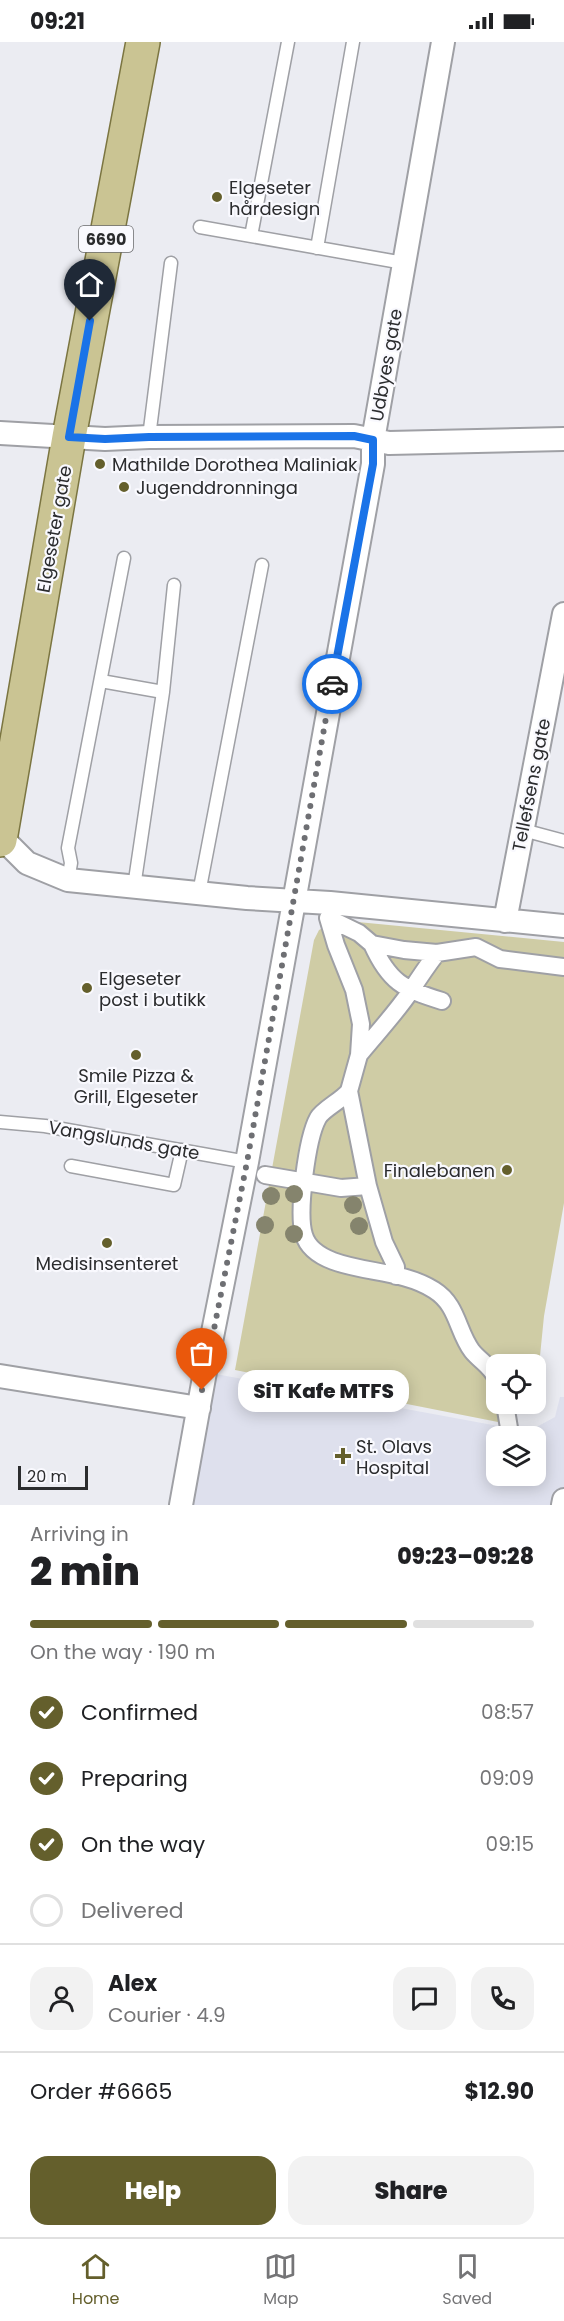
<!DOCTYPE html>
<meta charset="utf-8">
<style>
body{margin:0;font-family:Poppins,sans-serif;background:#f2f2f2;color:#202124;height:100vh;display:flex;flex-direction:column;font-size:22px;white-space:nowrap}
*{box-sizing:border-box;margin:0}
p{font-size:20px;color:#757577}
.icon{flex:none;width:33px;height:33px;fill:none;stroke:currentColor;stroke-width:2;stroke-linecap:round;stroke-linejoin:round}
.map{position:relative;height:1463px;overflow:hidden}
.sheet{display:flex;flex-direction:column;background:#fff;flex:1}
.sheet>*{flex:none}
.buttons{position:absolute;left:486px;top:1312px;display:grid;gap:12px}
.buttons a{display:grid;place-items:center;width:60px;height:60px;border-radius:12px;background:#fff;box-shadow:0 3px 15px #0003;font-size:30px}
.scale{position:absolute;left:18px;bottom:15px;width:70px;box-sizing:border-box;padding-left:6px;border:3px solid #2b2c2e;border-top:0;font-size:16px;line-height:21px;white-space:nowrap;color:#2b2c2e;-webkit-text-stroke:4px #f9f9fe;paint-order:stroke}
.pin{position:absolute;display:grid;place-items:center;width:51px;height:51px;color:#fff;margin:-62px -26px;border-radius:50% 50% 50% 0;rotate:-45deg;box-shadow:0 0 6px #0007}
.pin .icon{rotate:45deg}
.courier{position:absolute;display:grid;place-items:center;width:60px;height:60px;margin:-30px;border:4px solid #1a73e8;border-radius:50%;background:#fff;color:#222;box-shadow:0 2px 8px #0007}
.bubble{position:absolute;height:42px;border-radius:18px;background:#fff;box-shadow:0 3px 15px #0003;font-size:20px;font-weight:800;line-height:42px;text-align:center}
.headline em{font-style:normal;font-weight:800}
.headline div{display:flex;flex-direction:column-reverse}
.headline{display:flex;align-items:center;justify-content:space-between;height:102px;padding:0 30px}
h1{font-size:39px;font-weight:800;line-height:45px}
.bar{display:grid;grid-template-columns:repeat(4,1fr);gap:9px 6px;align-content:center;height:72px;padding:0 30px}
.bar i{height:8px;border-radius:4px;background:#e0e0e0}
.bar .current{background:#645f2c}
.bar p{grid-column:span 4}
.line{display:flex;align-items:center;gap:15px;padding:0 30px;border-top:2px solid #e0e0e0}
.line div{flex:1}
.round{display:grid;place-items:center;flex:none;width:63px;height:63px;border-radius:18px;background:#f2f2f2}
ol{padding:0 30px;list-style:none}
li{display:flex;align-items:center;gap:18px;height:66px}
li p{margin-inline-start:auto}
li .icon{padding:6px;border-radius:50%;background:#645f2c;color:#fff;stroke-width:4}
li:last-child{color:#757577}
li i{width:33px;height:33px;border:3px solid #e0e0e0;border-radius:50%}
.cta{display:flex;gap:12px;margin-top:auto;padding:12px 30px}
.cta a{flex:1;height:69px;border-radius:18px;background:#645f2c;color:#fff;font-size:24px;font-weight:800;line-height:69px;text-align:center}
.cta a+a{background:#f2f2f2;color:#202124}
.status{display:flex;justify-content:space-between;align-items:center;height:42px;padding:0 30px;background:#fff;direction:ltr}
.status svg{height:16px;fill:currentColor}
.tab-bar{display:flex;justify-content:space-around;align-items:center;height:84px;border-top:2px solid #e0e0e0;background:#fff;font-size:16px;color:#757577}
.tab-bar a{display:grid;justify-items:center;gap:3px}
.tab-bar .current{color:#645f2c}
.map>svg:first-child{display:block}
</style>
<div class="status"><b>09:21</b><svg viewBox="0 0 49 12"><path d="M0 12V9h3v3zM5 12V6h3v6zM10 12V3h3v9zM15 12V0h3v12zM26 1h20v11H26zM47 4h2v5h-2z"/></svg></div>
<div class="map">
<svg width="564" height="1463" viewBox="0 0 564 1463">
<rect width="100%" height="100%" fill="#ebecf2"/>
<path fill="#dee0ed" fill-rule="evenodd" d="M205,1330L509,1386L531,1388L555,1375L560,1355H564V1463H181ZM496,1395H536V1434H496Z"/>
<path fill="#cfcca5" d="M337,878L564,900V1161L544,1274L536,1354V1323H496V1362H502L498,1380L235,1328L314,898L319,888Z"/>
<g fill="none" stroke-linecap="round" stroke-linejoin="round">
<defs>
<path id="service" d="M200,185L404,221
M251,194L288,0
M317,206L353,0
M149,395L171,221
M101,639L163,650
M523,788L564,799
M68,838L71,821L68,806L124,516
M134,845L163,650L174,543
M199,851L262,523
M0,1080L45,1084L247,1120
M71,1124L174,1143L182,1108"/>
<path id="pedestrian" d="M372,902C389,940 403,947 442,959
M359,1013C376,992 395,972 410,950C419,936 427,924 437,911
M349,1049C341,1059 323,1067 318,1076C307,1096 297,1171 304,1193C308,1207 320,1214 333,1219C365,1231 404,1229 434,1248C458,1263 457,1289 472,1309C480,1319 491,1324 496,1336
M265,1133L341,1146L368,1144
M396,1234V1225L384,1200L368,1144L349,1049L359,1013L361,982L354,948L336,903L328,876L359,891L372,902L404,908L437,911L476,905L500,917L564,925
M505,1362L509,1386"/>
<path id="minor" d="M0,391L105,397L149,395L354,394L389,401L564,397
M1,795L27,821L68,838L247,856L330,861L564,884
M505,879L564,572
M0,1334L199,1366
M181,1463L205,1330L247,1120L373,422V398L443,0
M563,1463L564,1458"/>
<path id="primary" d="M0,798L69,395L143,0"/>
</defs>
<use href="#service" stroke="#9fa0a5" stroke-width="15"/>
<use href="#pedestrian" stroke="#9fa0a5" stroke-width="20"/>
<use href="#minor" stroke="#9fa0a5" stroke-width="26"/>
<use href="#primary" stroke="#7b7541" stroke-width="36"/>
<use href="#service" stroke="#fff" stroke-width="12"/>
<use href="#pedestrian" stroke="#fff" stroke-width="16"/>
<use href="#minor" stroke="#fff" stroke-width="22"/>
<use href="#primary" stroke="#cac493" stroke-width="33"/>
</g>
<g fill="#85846d">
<circle cx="294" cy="1152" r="9"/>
<circle cx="271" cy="1154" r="9"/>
<circle cx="353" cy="1163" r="9"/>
<circle cx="265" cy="1183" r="9"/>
<circle cx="359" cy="1184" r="9"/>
<circle cx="294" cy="1192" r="9"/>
</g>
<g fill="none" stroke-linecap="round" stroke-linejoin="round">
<path stroke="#6e6f73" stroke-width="6" stroke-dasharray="0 10.8" d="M202,1348L247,1120L332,642"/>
<path stroke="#1a73e8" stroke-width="8" d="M90,279L69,395L105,397L149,395L354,394L373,398V422L332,642"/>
</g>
<g fill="#645f2c" stroke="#f9f9fe" stroke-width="2">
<circle cx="217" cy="155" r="6"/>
<circle cx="100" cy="422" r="6"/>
<circle cx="124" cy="445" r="6"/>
<circle cx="87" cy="946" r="6"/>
<circle cx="136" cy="1013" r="6"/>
<circle cx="507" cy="1128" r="6"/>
<circle cx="107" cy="1201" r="6"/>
<path d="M340 1405h6v6h6v6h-6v6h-6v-6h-6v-6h6z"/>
</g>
<g text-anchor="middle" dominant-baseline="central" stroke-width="4.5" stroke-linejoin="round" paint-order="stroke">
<rect fill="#f9f9fe" stroke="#696a6c" stroke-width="1.5" x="79" y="184" width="54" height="26" rx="4.5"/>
<g font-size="16" font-weight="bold" fill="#2b2c2e">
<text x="106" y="197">6690</text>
</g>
<g font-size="18" fill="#2b2c2e" stroke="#f9f9fe" text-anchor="start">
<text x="229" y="145">Elgeseter<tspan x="229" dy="21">hårdesign</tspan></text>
<text x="112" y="422">Mathilde Dorothea Maliniak</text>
<text x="136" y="445">Jugenddronninga</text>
<text x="99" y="936">Elgeseter<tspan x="99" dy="21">post i butikk</tspan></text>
<text x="136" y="1033" text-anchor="middle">Smile Pizza &amp;<tspan x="136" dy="21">Grill, Elgeseter</tspan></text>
<text x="495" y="1128" text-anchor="end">Finalebanen</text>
<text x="107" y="1221" text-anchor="middle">Medisinsenteret</text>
<text x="356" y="1404">St. Olavs<tspan x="356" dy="21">Hospital</tspan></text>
</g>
<g font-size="18" fill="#2b2c2e" stroke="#f9f9fe">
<text transform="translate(386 323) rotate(-80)">Udbyes gate</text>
<text transform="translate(54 487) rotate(-80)">Elgeseter gate</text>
<text transform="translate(531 743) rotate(-79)">Tellefsens gate</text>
<text transform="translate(124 1098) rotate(10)">Vangslunds gate</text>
</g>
</g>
</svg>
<div class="buttons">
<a><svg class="icon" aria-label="locate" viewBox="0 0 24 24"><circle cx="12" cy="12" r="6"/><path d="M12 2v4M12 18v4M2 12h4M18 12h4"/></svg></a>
<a><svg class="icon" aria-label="layers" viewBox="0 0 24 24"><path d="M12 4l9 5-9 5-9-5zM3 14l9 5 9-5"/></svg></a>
</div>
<div class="scale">20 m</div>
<div class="pin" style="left:202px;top:1348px;background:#ea580c"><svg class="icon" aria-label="bag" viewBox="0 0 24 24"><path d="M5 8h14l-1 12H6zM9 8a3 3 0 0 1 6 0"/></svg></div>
<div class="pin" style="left:90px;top:279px;background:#1f2937"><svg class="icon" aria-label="home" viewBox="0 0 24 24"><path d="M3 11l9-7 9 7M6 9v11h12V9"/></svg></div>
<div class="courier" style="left:332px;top:642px"><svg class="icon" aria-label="car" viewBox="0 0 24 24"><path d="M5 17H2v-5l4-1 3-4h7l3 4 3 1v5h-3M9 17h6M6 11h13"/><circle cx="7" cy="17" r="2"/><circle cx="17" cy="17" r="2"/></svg></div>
<div class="bubble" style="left:238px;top:1328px;width:171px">SiT Kafe MTFS</div>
</div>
<section class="sheet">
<div class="headline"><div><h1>2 min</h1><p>Arriving in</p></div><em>09:23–09:28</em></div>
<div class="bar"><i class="current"></i><i class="current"></i><i class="current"></i><i></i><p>On the way · 190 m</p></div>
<ol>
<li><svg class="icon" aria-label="check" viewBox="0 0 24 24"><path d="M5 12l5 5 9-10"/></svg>Confirmed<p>08:57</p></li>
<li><svg class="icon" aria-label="check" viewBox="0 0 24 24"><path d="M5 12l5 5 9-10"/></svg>Preparing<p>09:09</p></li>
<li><svg class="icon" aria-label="check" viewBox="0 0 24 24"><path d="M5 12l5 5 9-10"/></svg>On the way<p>09:15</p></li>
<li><i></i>Delivered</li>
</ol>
<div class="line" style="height:108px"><a class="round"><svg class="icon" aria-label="person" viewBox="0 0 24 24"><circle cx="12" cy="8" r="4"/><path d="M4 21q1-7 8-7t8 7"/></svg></a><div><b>Alex</b><p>Courier · 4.9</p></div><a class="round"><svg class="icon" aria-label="chat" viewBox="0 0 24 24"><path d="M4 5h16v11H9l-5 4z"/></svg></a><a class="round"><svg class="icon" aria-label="phone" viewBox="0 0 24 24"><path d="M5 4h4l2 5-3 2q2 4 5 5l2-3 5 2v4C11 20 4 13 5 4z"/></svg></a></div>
<div class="line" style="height:78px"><div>Order #6665</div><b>$12.90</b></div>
<div class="cta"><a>Help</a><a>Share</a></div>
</section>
<nav class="tab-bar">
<a class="current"><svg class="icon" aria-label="home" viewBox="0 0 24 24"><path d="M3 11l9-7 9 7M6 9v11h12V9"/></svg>Home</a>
<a><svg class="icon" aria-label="map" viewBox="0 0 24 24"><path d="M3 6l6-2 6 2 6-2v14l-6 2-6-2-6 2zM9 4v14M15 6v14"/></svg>Map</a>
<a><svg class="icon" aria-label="saved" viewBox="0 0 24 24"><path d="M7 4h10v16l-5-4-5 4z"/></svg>Saved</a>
</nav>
